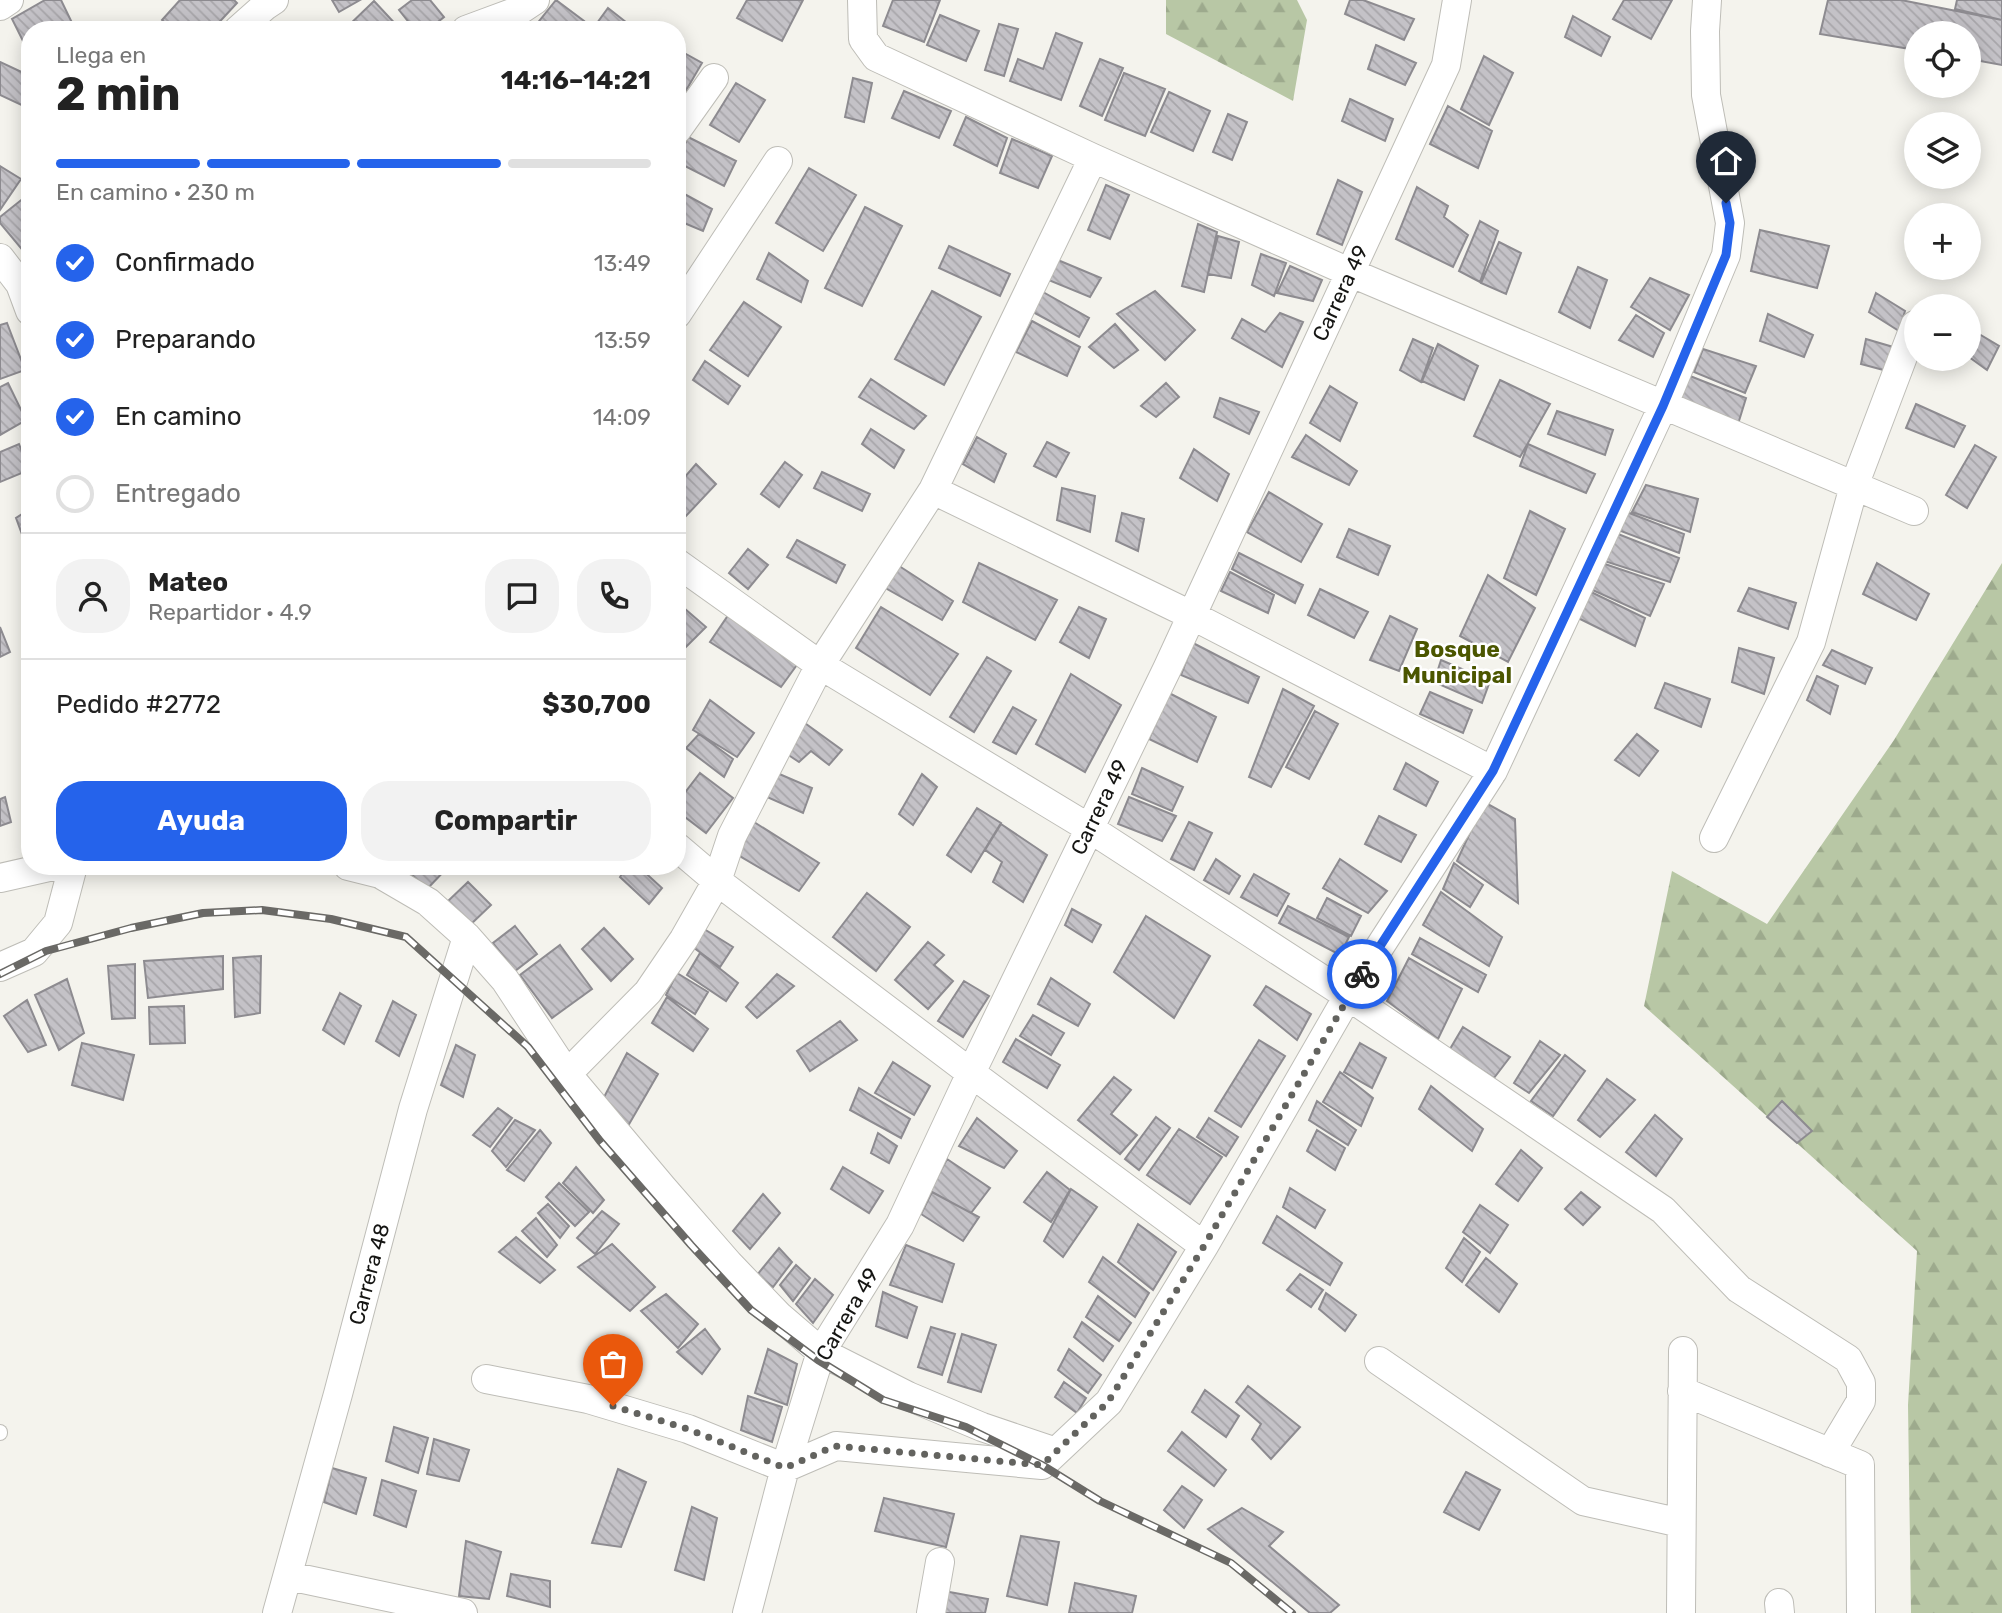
<!DOCTYPE html>
<html lang="es">
<meta charset="utf-8">
<style>
body{margin:0;font-family:Rubik,sans-serif;background:#f2f2f2;color:#222;height:100vh;display:flex;flex-direction:column;font-size:26px;white-space:nowrap}
*{box-sizing:border-box;margin:0}
p{font-size:23px;color:#767676}
.icon{flex:none;width:38px;height:38px;fill:none;stroke:currentColor;stroke-width:2;stroke-linecap:round;stroke-linejoin:round}
.map{position:relative;flex:1;overflow:hidden}
.sheet{position:absolute;left:21px;top:21px;width:665px;height:854px;display:flex;flex-direction:column;background:#fff;border-radius:28px;box-shadow:0 4px 18px #0003}
.sheet>*{flex:none}
.buttons{position:absolute;left:1904px;top:21px;display:grid;gap:14px}
.buttons a{display:grid;place-items:center;width:77px;height:77px;border-radius:50%;background:#fff;box-shadow:0 4px 18px #0003;font-size:35px}
.pin{position:absolute;display:grid;place-items:center;width:60px;height:60px;color:#fff;margin:-72px -30px;border-radius:50% 50% 50% 0;rotate:-45deg;box-shadow:0 0 7px #0007}
.pin .icon{rotate:45deg}
.courier{position:absolute;display:grid;place-items:center;width:70px;height:70px;margin:-35px;border:5px solid #2563eb;border-radius:50%;background:#fff;color:#222;box-shadow:0 2px 9px #0007}
.headline em{font-style:normal;font-weight:700}
.headline div{display:flex;flex-direction:column-reverse}
.headline{display:flex;align-items:center;justify-content:space-between;height:119px;padding:0 35px}
h1{font-size:46px;font-weight:700;line-height:52px}
.bar{display:grid;grid-template-columns:repeat(4,1fr);gap:10px 7px;align-content:center;height:84px;padding:0 35px}
.bar i{height:9px;border-radius:5px;background:#e0e0e0}
.bar .active{background:#2563eb}
.bar p{grid-column:span 4}
.line{display:flex;align-items:center;gap:18px;padding:0 35px;border-top:2px solid #e0e0e0}
.line div{flex:1}
.round{display:grid;place-items:center;flex:none;width:74px;height:74px;border-radius:28px;background:#f2f2f2}
ol{padding:0 35px;list-style:none}
li{display:flex;align-items:center;gap:21px;height:77px}
li p{margin-inline-start:auto}
li .icon{padding:7px;border-radius:50%;background:#2563eb;color:#fff;stroke-width:4}
li:last-child{color:#767676}
li i{width:38px;height:38px;border:4px solid #e0e0e0;border-radius:50%}
.primary-button{display:flex;gap:14px;margin-top:auto;padding:14px 35px}
.primary-button a{flex:1;height:80px;border-radius:28px;background:#2563eb;color:#fff;font-size:28px;font-weight:700;line-height:80px;text-align:center}
.primary-button a+a{background:#f2f2f2;color:#222}
.map>svg:first-child{display:block}
</style>
<div class="map">
<svg width="2002" height="1613" viewBox="0 0 2002 1613">
<defs>
<pattern id="forest-firs" width="22" height="20" patternUnits="userSpaceOnUse" patternTransform="scale(1.75)"><rect width="22" height="20" fill="#b8c7a5"/><path d="M5 1l3.5 6h-7zM16 11l3.5 6h-7z" fill="#9daa8d"/></pattern>
<pattern id="building-back-hatch" width="6" height="6" patternUnits="userSpaceOnUse" patternTransform="scale(1.75)"><rect width="6" height="6" fill="#c4c2c7"/><path d="M-1 5l2 2M0 0l6 6M5-1l2 2" fill="none" stroke="#a8a6aa"/></pattern>
</defs>
<rect width="100%" height="100%" fill="#f4f3ed"/>
<path fill="url(#forest-firs)" d="M1166,0H1297L1307,20L1293,101L1166,34Z
M2002,563V1613H1911L1908,1405L1917,1251L1644,1006L1672,871L1767,924L1894,740Z"/>
<path fill="url(#building-back-hatch)" stroke="#8d8b90" stroke-width="2" d="M45,0H61L74,27L70,30H30V55L12,19Z
M180,0H234L237,3L212,30H173L162,20Z
M332,0H360L339,12Z
M412,0H430L444,17L428,30H415L399,10Z
M556,0L584,21L577,30H532Z
M747,0H803L782,41L737,18Z
M893,0H940L924,42L883,26Z
M1350,0H1363L1414,19L1404,40L1345,14Z
M1624,0H1672L1651,39L1613,19Z
M1828,0H1901L2002,20V65L1969,59V33H1916V50L1820,34Z
M1957,0H2002V20L1955,9Z
M374,1L401,30H346L345,29Z
M608,8L636,30H592Z
M940,15L979,31L966,61L927,45Z
M1573,16L1610,37L1601,56L1565,37Z
M999,24L1018,29L1004,76L985,70Z
M1056,33L1082,43L1061,100L1010,81L1018,59L1043,69Z
M1376,45L1416,63L1405,85L1368,69Z
M677,49L702,63L677,106Z
M1484,56L1513,73L1489,125L1461,109Z
M1100,59L1123,68L1102,116L1080,106Z
M0,62L30,76V109L0,95Z
M1124,73L1165,89L1145,136L1105,120Z
M853,78L872,83L864,122L845,117Z
M736,83L765,100L739,142L710,125Z
M904,91L951,111L939,138L892,118Z
M1169,92L1210,111L1193,151L1151,132Z
M1350,99L1393,119L1385,141L1342,121Z
M1448,106L1492,131L1478,168L1430,144Z
M1228,114L1247,122L1232,160L1213,152Z
M966,117L1007,138L997,166L954,145Z
M688,137L736,161L724,186L677,162Z
M1012,139L1052,156L1038,188L1000,173Z
M0,166L21,179L0,210Z
M809,168L856,195L823,251L776,223Z
M1338,180L1362,192L1342,245L1317,234Z
M1106,185L1129,195L1110,239L1088,230Z
M1417,187L1448,206L1444,217L1468,235L1453,267L1396,239Z
M677,190L712,209L703,231L677,220Z
M30,193V259L0,223V217Z
M865,207L902,226L862,306L825,288Z
M1480,221L1498,231L1480,282L1459,271Z
M1198,224L1217,232L1204,292L1182,286Z
M1760,230L1829,246L1817,288L1751,271Z
M1218,236L1239,242L1231,278L1208,274Z
M1499,242L1521,253L1506,294L1481,283Z
M949,246L1010,274L1000,296L939,268Z
M769,253L808,281L801,302L757,279Z
M1261,254L1286,263L1274,296L1252,285Z
M1053,258L1101,278L1090,297L1046,279Z
M1290,266L1322,280L1313,301L1277,293Z
M1578,267L1607,280L1590,328L1559,312Z
M1650,278L1689,295L1670,330L1631,307Z
M932,291L981,317L944,385L895,359Z
M1155,291L1195,330L1165,360L1117,314Z
M1043,292L1089,318L1079,337L1033,312Z
M1876,293L1905,311L1899,331L1869,312Z
M744,302L781,327L748,376L710,350Z
M1280,313L1303,322L1282,367L1232,338L1242,319L1265,332Z
M1768,314L1813,335L1804,357L1760,341Z
M1636,315L1664,333L1653,357L1619,340Z
M1032,321L1080,347L1067,376L1016,352Z
M7,323L25,370L0,379V325Z
M1115,324L1138,350L1114,368L1089,347Z
M1969,328L1999,346L1987,370L1969,357Z
M1413,339L1433,348L1421,382L1400,370Z
M1866,339L1900,349L1891,372L1861,364Z
M1438,344L1478,366L1464,400L1422,381Z
M1703,349L1756,366L1745,393L1694,372Z
M705,361L740,386L728,404L693,380Z
M1690,376L1746,398L1735,434L1676,409Z
M871,379L926,416L914,429L859,397Z
M1500,380L1550,404L1520,457L1474,436Z
M8,383L26,420L0,435V387Z
M1166,383L1179,397L1156,417L1141,406Z
M1330,386L1357,403L1340,441L1310,423Z
M1220,398L1259,412L1249,434L1214,417Z
M1916,404L1965,426L1954,447L1906,428Z
M1557,411L1613,430L1605,455L1548,434Z
M871,429L904,450L894,468L862,444Z
M1306,435L1357,471L1349,485L1292,457Z
M977,437L1006,454L994,482L963,464Z
M1047,442L1069,453L1056,477L1034,466Z
M19,444L29,470L0,482V452Z
M1528,444L1595,474L1586,493L1520,466Z
M1975,445L1996,457L1967,508L1946,495Z
M1194,449L1229,474L1217,501L1180,478Z
M785,462L802,475L779,507L761,494Z
M696,464L716,484L686,516L677,509V486Z
M822,472L870,494L862,511L814,488Z
M1646,485L1698,499L1690,532L1632,512Z
M1062,488L1095,496L1090,532L1057,520Z
M1269,492L1322,524L1301,562L1247,532Z
M30,509V533L23,537L16,518Z
M1530,511L1565,529L1536,595L1504,578Z
M1624,511L1684,534L1679,553L1618,530Z
M1122,513L1144,519L1138,551L1116,541Z
M1349,529L1390,546L1378,575L1337,557Z
M1613,532L1679,558L1670,582L1601,560Z
M797,540L845,565L836,583L787,557Z
M748,549L768,565L748,589L729,573Z
M1239,553L1303,585L1295,603L1232,569Z
M893,562L953,601L942,620L882,586Z
M1599,562L1664,584L1650,616L1588,588Z
M979,563L1057,600L1035,640L963,602Z
M1877,563L1929,594L1916,620L1863,594Z
M1230,572L1274,595L1268,613L1221,591Z
M1488,575L1535,608L1508,662L1460,636Z
M1749,588L1796,603L1788,629L1738,611Z
M1320,589L1368,612L1354,638L1308,615Z
M1591,592L1645,618L1635,646L1578,618Z
M677,602L706,627L685,648L677,641Z
M881,607L958,654L930,695L856,648Z
M1079,607L1106,619L1089,658L1060,642Z
M729,614L799,662L781,687L710,642Z
M1390,616L1417,629L1399,671L1370,660Z
M0,627L10,652L0,657Z
M1193,643L1259,677L1248,703L1181,675Z
M1739,648L1774,658L1764,694L1732,682Z
M1832,650L1872,668L1865,684L1823,665Z
M987,657L1011,671L974,732L950,717Z
M1441,660L1490,681L1482,703L1434,682Z
M1071,674L1121,705L1085,772L1036,744Z
M1817,676L1838,686L1830,714L1807,700Z
M1665,683L1710,699L1701,727L1655,708Z
M1283,689L1314,706L1271,787L1249,777Z
M1430,692L1472,710L1463,733L1420,714Z
M1169,693L1216,717L1197,762L1149,739Z
M710,700L754,733L737,757L693,730Z
M1013,707L1036,720L1016,754L993,742Z
M1315,711L1338,724L1309,779L1286,767Z
M802,721L842,750L829,765L811,751L799,762L781,750Z
M699,734L733,759L724,777L686,748Z
M1637,734L1658,751L1639,776L1615,760Z
M1406,763L1438,782L1426,806L1394,789Z
M1142,768L1183,787L1172,811L1132,794Z
M700,773L733,798L706,833L677,811V803Z
M777,773L812,788L803,813L767,797Z
M922,774L937,787L913,825L899,814Z
M5,797L11,822L0,826V799Z
M1129,797L1176,816L1162,841L1118,824Z
M1484,802L1515,819L1518,903L1457,861Z
M977,808L1001,823L971,872L947,855Z
M1379,816L1416,835L1401,862L1365,844Z
M754,822L819,863L799,891L738,855Z
M1189,822L1212,833L1194,870L1171,859Z
M1001,824L1047,855L1023,902L993,882L1002,862L985,850Z
M1216,859L1240,876L1229,894L1204,880Z
M1340,859L1387,891L1368,913L1323,888Z
M1454,863L1483,885L1470,907L1443,889Z
M402,866H449L427,889Z
M627,866H638L662,888L649,904L620,877Z
M1254,874L1289,894L1277,916L1241,897Z
M468,882L491,905L470,925L447,902Z
M1441,892L1502,937L1489,966L1423,925Z
M867,893L910,927L876,971L833,937Z
M1327,898L1361,916L1351,936L1317,918Z
M1288,906L1349,937L1340,955L1279,923Z
M1072,909L1101,925L1092,942L1065,925Z
M1146,916L1210,956L1174,1018L1114,972Z
M696,924L733,947L720,967L686,942Z
M515,926L537,954L515,971L493,943Z
M604,928L633,959L611,981L582,949Z
M1420,938L1486,975L1478,992L1412,954Z
M928,942L944,955L934,965L953,981L928,1009L895,980Z
M560,945L592,989L552,1018L520,975Z
M700,953L738,983L726,1001L687,975Z
M223,956V989L148,998L144,961Z
M261,956L260,1013L235,1017L233,958Z
M1409,958L1462,989L1438,1039L1387,1001Z
M135,964V1018L112,1019L108,966Z
M677,973L708,992L695,1014L666,995Z
M777,974L794,986L757,1018L746,1007Z
M1051,978L1090,1004L1078,1026L1038,1004Z
M67,979L84,1033L59,1050L35,995Z
M964,981L989,996L963,1037L938,1021Z
M1266,986L1311,1014L1297,1040L1254,1005Z
M340,993L361,1006L344,1044L323,1030Z
M667,997L708,1029L693,1051L652,1023Z
M27,1000L46,1045L28,1052L4,1016Z
M393,1001L416,1015L399,1056L376,1041Z
M184,1006L185,1043L150,1044L149,1007Z
M1033,1015L1064,1033L1051,1055L1020,1036Z
M840,1021L857,1040L810,1071L797,1051Z
M1463,1027L1510,1057L1494,1078L1450,1049Z
M1016,1039L1060,1065L1047,1088L1003,1062Z
M1259,1040L1285,1056L1241,1127L1215,1111Z
M1540,1041L1560,1055L1529,1093L1514,1083Z
M82,1043L134,1055L123,1100L72,1085Z
M1360,1043L1386,1058L1372,1088L1344,1072Z
M456,1045L475,1055L463,1097L441,1085Z
M627,1053L658,1074L628,1126L601,1103Z
M1565,1055L1585,1071L1553,1116L1531,1101Z
M893,1062L930,1086L914,1115L875,1093Z
M1340,1072L1373,1098L1361,1126L1323,1102Z
M1114,1077L1131,1090L1111,1114L1137,1135L1120,1154L1078,1120Z
M1607,1079L1635,1100L1600,1137L1578,1120Z
M1431,1086L1483,1129L1472,1151L1419,1109Z
M859,1088L910,1119L901,1138L850,1110Z
M1317,1101L1356,1130L1348,1145L1309,1120Z
M1782,1101L1812,1131L1797,1143L1767,1117Z
M498,1108L512,1118L490,1147L473,1135Z
M1655,1115L1682,1139L1656,1176L1626,1152Z
M1156,1117L1170,1128L1139,1170L1125,1159Z
M977,1118L1017,1151L1004,1168L959,1146Z
M1209,1118L1238,1137L1226,1156L1197,1137Z
M515,1120L535,1130L506,1167L492,1151Z
M1179,1129L1222,1157L1190,1204L1147,1175Z
M540,1130L551,1143L524,1181L507,1170Z
M1317,1130L1345,1148L1335,1170L1307,1151Z
M878,1133L897,1146L889,1163L871,1153Z
M1521,1150L1542,1168L1518,1201L1496,1184Z
M947,1159L990,1188L971,1213L930,1191Z
M576,1167L604,1200L593,1213L563,1183Z
M843,1167L883,1191L869,1213L831,1189Z
M1047,1172L1070,1190L1051,1222L1024,1202Z
M559,1183L589,1212L575,1226L546,1197Z
M1290,1188L1325,1210L1315,1228L1283,1207Z
M1071,1189L1097,1207L1063,1257L1044,1241Z
M932,1192L979,1217L963,1241L921,1214Z
M1581,1192L1600,1207L1583,1225L1565,1209Z
M763,1194L780,1213L750,1249L733,1231Z
M548,1204L569,1226L560,1238L538,1213Z
M1480,1205L1508,1225L1490,1253L1463,1232Z
M602,1211L619,1224L595,1254L577,1238Z
M1277,1216L1342,1263L1330,1285L1263,1243Z
M536,1218L557,1245L547,1257L522,1231Z
M1138,1224L1176,1252L1153,1290L1118,1262Z
M516,1237L555,1270L540,1283L499,1252Z
M1464,1238L1480,1252L1462,1282L1446,1268Z
M612,1244L655,1287L630,1311L578,1267Z
M906,1245L954,1264L942,1302L890,1285Z
M779,1248L792,1262L773,1287L757,1275Z
M1103,1257L1149,1293L1135,1317L1089,1282Z
M1486,1258L1517,1284L1499,1312L1466,1285Z
M796,1265L810,1278L793,1301L780,1285Z
M1300,1274L1323,1290L1311,1307L1287,1290Z
M815,1279L833,1295L813,1323L796,1304Z
M883,1292L917,1307L907,1338L876,1326Z
M1326,1293L1356,1315L1345,1331L1319,1309Z
M666,1294L698,1324L678,1348L641,1311Z
M1098,1296L1131,1323L1119,1341L1086,1317Z
M1082,1322L1113,1346L1103,1361L1074,1337Z
M931,1327L955,1334L942,1375L918,1367Z
M705,1329L720,1349L702,1374L677,1352Z
M962,1334L996,1345L981,1392L948,1382Z
M768,1349L797,1364L787,1405L755,1393Z
M1069,1349L1101,1375L1088,1393L1058,1370Z
M1064,1382L1086,1398L1077,1413L1055,1397Z
M1248,1386L1300,1427L1271,1459L1252,1439L1261,1424L1236,1402Z
M1205,1390L1239,1416L1226,1437L1192,1412Z
M748,1396L782,1407L772,1442L741,1430Z
M394,1427L428,1438L418,1473L386,1461Z
M1182,1432L1226,1470L1214,1486L1168,1451Z
M434,1439L469,1450L459,1481L427,1474Z
M332,1468L366,1478L356,1514L324,1502Z
M618,1469L646,1482L621,1547L592,1543Z
M1466,1472L1500,1490L1479,1530L1444,1512Z
M382,1480L416,1491L406,1527L374,1515Z
M1182,1486L1202,1500L1184,1528L1164,1510Z
M884,1498L954,1514L946,1547L875,1531Z
M692,1507L717,1518L704,1580L675,1570Z
M1242,1508L1283,1532L1269,1546L1339,1605L1330,1613H1310L1208,1529Z
M1021,1536L1059,1542L1047,1605L1007,1596Z
M466,1541L501,1552L489,1599L459,1596Z
M511,1574L550,1581V1607L507,1596Z
M1075,1583L1136,1596L1132,1613H1069Z
M944,1591L988,1599L985,1613H940Z"/>
<g fill="none" stroke-linecap="round" stroke-linejoin="round">
<defs>
<path id="lane" d="M0,1433V1432"/>
<path id="street" d="M862,0L863,39L876,57L1093,158L1349,272L1914,511
M0,6L9,0
M238,30L265,6L274,0
M466,30L520,10L535,0
M677,130L714,78
M0,258L20,284L30,311
M677,314L778,161
M933,490L1191,615L1493,771
M677,563L820,665L1089,828L1348,996L1663,1210L1739,1289L1848,1359L1861,1383V1401L1830,1453
M1714,838L1811,642L1854,486L1915,325
M677,847L717,881L971,1073L1204,1246
M348,866L380,874L428,902L467,937L505,980L567,1074L662,1187L729,1264L779,1316L821,1352L908,1396L982,1427L1056,1452
M0,878L53,866
M0,967L34,952L58,923L73,866
M567,1074L648,992L684,939L717,881L732,836L820,665L933,490L1093,158
M1379,1361L1583,1501L1681,1523
M486,1379L588,1399L688,1429L785,1468L836,1446L1042,1465L1109,1402L1204,1246L1348,996L1493,771L1663,406L1726,255L1730,223L1706,95L1705,31L1707,0
M1682,1391L1860,1465L1861,1613
M289,1576L463,1613
M1779,1603L1780,1613
M277,1613L338,1394L413,1109L467,937
M747,1613L785,1468L821,1352L900,1225L971,1073L1167,669L1446,65L1457,0
M931,1613L940,1562
M1681,1613L1683,1351"/>
</defs>
<use href="#lane" stroke="#bebdb7" stroke-width="16"/>
<use href="#street" stroke="#bebdb7" stroke-width="30"/>
<use href="#lane" stroke="#fff" stroke-width="14"/>
<use href="#street" stroke="#fff" stroke-width="28"/>
<defs>
<path id="rail" d="M0,974L46,951L131,928L203,913L262,910L331,919L406,937L528,1047L600,1141L691,1245L751,1310L818,1360L883,1400L966,1427L1042,1465L1100,1501L1231,1563L1292,1613"/>
</defs>
<use href="#rail" stroke="#6a6966" stroke-width="8"/>
<use href="#rail" stroke="#fff" stroke-width="5" stroke-dasharray="16" stroke-linecap="butt"/>
</g>
<g fill="none" stroke-linecap="round" stroke-linejoin="round">
<path stroke="#63635f" stroke-width="7" stroke-dasharray="0 12.6" d="M613,1406L688,1429L785,1468L835,1446L1042,1465L1108,1402L1204,1246L1362,974"/>
<path stroke="#2563eb" stroke-width="9" d="M1362,974L1493,771L1663,406L1726,255L1730,223L1726,203"/>
</g>
<g text-anchor="middle" dominant-baseline="central" stroke-width="5" stroke-linejoin="round" paint-order="stroke">
<g font-size="21" fill="#151513" stroke="#fff">
<text transform="translate(1340 293) rotate(-65)">Carrera 49</text>
<text transform="translate(1099 807) rotate(-64)">Carrera 49</text>
<text transform="translate(369 1274) rotate(-75)">Carrera 48</text>
<text transform="translate(847 1314) rotate(-60)">Carrera 49</text>
</g>
<g font-size="23" font-weight="bold" fill="#4b5600" stroke="#fff">
<text x="1457" y="649">Bosque<tspan x="1457" dy="26">Municipal</tspan></text>
</g>
</g>
</svg>
<div class="buttons">
<a><svg class="icon" aria-label="locate" viewBox="0 0 24 24"><circle cx="12" cy="12" r="6"/><path d="M12 2v4M12 18v4M2 12h4M18 12h4"/></svg></a>
<a><svg class="icon" aria-label="layers" viewBox="0 0 24 24"><path d="M12 4l9 5-9 5-9-5zM3 14l9 5 9-5"/></svg></a>
<a>+</a>
<a>−</a>
</div>
<div class="pin" style="left:613px;top:1406px;background:#ea580c"><svg class="icon" aria-label="bag" viewBox="0 0 24 24"><path d="M5 8h14l-1 12H6zM9 8a3 3 0 0 1 6 0"/></svg></div>
<div class="pin" style="left:1726px;top:203px;background:#1f2937"><svg class="icon" aria-label="home" viewBox="0 0 24 24"><path d="M3 11l9-7 9 7M6 9v11h12V9"/></svg></div>
<div class="courier" style="left:1362px;top:974px"><svg class="icon" aria-label="bike" viewBox="0 0 24 24"><circle cx="6" cy="16" r="4"/><circle cx="18" cy="16" r="4"/><path d="M6 16l4-8h5l3 8M10 8l3 8H6M13 5h3"/></svg></div>
<section class="sheet">
<div class="headline"><div><h1>2 min</h1><p>Llega en</p></div><em>14:16–14:21</em></div>
<div class="bar"><i class="active"></i><i class="active"></i><i class="active"></i><i></i><p>En camino · 230 m</p></div>
<ol>
<li><svg class="icon" aria-label="check" viewBox="0 0 24 24"><path d="M5 12l5 5 9-10"/></svg>Confirmado<p>13:49</p></li>
<li><svg class="icon" aria-label="check" viewBox="0 0 24 24"><path d="M5 12l5 5 9-10"/></svg>Preparando<p>13:59</p></li>
<li><svg class="icon" aria-label="check" viewBox="0 0 24 24"><path d="M5 12l5 5 9-10"/></svg>En camino<p>14:09</p></li>
<li><i></i>Entregado</li>
</ol>
<div class="line" style="height:126px"><a class="round"><svg class="icon" aria-label="person" viewBox="0 0 24 24"><circle cx="12" cy="8" r="4"/><path d="M4 21q1-7 8-7t8 7"/></svg></a><div><b>Mateo</b><p>Repartidor · 4.9</p></div><a class="round"><svg class="icon" aria-label="chat" viewBox="0 0 24 24"><path d="M4 5h16v11H9l-5 4z"/></svg></a><a class="round"><svg class="icon" aria-label="phone" viewBox="0 0 24 24"><path d="M5 4h4l2 5-3 2q2 4 5 5l2-3 5 2v4C11 20 4 13 5 4z"/></svg></a></div>
<div class="line" style="height:91px"><div>Pedido #2772</div><b>$30,700</b></div>
<div class="primary-button"><a>Ayuda</a><a>Compartir</a></div>
</section>
</div>
